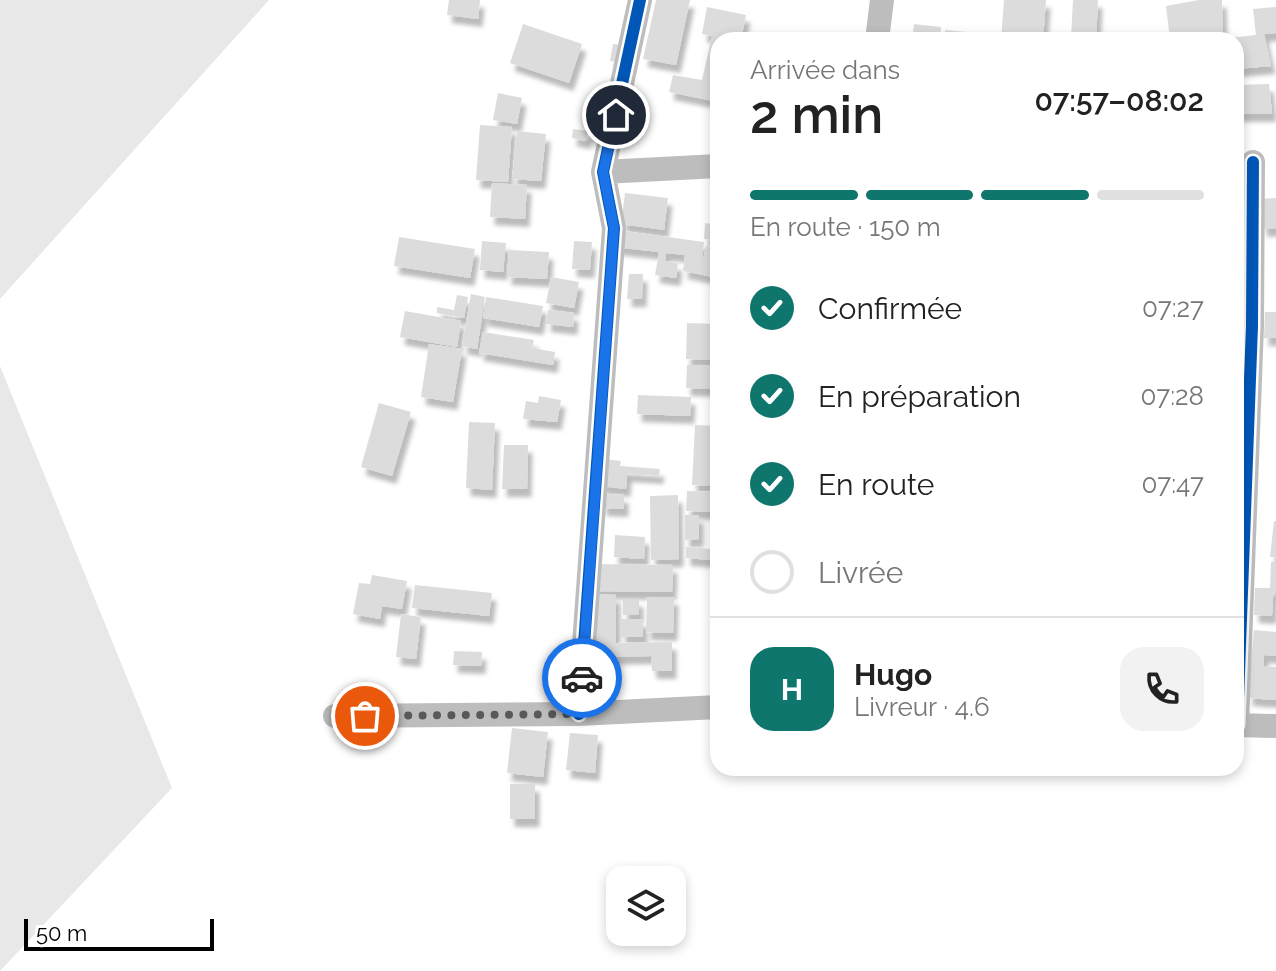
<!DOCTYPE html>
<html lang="fr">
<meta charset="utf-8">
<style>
body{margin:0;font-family:Raleway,sans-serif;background:#f2f2f2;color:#222;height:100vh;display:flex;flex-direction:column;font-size:30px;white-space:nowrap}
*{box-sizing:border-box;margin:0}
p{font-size:26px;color:#767676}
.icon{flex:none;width:44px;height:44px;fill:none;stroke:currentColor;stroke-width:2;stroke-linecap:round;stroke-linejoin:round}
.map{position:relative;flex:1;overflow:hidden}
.side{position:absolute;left:710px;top:32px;width:534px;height:744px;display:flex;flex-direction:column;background:#fff;border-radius:24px;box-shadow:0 4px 12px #0003}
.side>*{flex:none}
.buttons{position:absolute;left:606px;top:866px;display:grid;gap:16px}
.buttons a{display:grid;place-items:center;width:80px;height:80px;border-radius:16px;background:#fff;box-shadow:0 4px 12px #0003;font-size:40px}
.scale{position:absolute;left:24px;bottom:20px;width:190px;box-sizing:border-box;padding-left:8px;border:4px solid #000;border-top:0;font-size:22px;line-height:28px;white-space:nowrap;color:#000;-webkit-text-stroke:6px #fff;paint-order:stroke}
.pin{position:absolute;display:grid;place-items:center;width:68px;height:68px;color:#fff;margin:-34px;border:4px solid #fff;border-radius:50%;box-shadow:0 2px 8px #0007}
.courier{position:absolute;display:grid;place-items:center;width:80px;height:80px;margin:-40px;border:6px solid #1a73e8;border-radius:50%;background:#fff;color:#222;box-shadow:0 2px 10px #0007}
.head em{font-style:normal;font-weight:600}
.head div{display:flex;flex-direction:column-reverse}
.head{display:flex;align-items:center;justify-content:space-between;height:136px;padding:0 40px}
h1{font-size:52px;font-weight:600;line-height:60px}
.bar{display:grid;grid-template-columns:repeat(4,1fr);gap:12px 8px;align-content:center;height:96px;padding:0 40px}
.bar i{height:10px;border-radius:6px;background:#e0e0e0}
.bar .selected{background:#0f766e}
.bar p{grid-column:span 4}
.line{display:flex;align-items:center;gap:20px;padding:0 40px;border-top:2px solid #e0e0e0}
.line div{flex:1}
.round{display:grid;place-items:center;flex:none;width:84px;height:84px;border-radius:24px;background:#f2f2f2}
ol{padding:0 40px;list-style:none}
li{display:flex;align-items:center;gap:24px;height:88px}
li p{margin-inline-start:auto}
li .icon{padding:8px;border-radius:50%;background:#0f766e;color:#fff;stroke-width:4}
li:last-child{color:#767676}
li i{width:44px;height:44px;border:4px solid #e0e0e0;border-radius:50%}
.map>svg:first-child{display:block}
</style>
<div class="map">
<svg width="1276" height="971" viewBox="0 0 1276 971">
<defs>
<filter id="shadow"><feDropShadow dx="4.5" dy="8" stdDeviation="2" flood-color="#0004"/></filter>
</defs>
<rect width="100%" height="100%" fill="#fff"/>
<path fill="#e8e8e8" d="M0,0H269L0,299Z
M0,366L172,788L0,971Z"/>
<path fill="#dcdcdc" filter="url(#shadow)" d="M449,0H480L478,19L447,15Z
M656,0H690L676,65L643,59Z
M1004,0H1046L1043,40H1001Z
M1073,0H1098L1096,40L1071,38Z
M1199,0H1222L1223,32L1170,39L1166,6Z
M707,7L746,15L741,40H718V102L669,92L673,75L702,80L712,36L702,34Z
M1276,7V33L1264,34L1271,66L1236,69V40H1228V38L1256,35L1253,9Z
M523,24L582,44L569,83L510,63Z
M914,24L941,27L940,40H912Z
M945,30L979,33L978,40H944Z
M613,44L622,45L619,62L610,61Z
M1269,84L1272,114H1236V85Z
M498,93L522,98L517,124L493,120Z
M480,125L512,127L508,182L476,180Z
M573,129L588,131L586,141L572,138Z
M517,131L546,134L541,181L512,179Z
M492,183L527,185L525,219L490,217Z
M625,193L668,198L664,230L621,224Z
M1276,198V228L1263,229L1258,199Z
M705,223L718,225V241L704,239Z
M616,230L704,242L701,270L706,246L718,248V278L683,271L685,255L666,253L665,261L678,263L676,278L655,275L659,252L614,247Z
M399,237L475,249L470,278L394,266Z
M482,241L506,243L503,272L480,270Z
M574,241L592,242L590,270L572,269Z
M509,250L549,252L547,279L507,277Z
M629,274H643L642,299H627Z
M551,277L579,282L574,308L546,303Z
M471,294L485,297L477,349L462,346Z
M457,295L468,297L464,318L437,313V307L454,310Z
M486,297L543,306L539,327L483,318Z
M548,310L574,313L573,327L546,324Z
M405,311L461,321L457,347L400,337Z
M1265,312H1276V338H1264Z
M687,323L718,324V360L686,359Z
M483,332L534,340L532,348L555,352L553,365L479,353Z
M429,344L462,349L453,402L421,397Z
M687,365H718V389L686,388Z
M638,395L691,397L690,416L637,414Z
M539,396L561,400L557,422L523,419L526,401L538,403Z
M379,403L411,412L392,476L361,467Z
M469,422L495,423L492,490L466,488Z
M695,425L718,426V486L692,485Z
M504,445H528L527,489H502Z
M603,459L621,461L620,466L660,469L659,476L627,474L626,489L600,486Z
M687,491L718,492V512L686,511Z
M602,494L624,495V509L602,508Z
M678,495L679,559L651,560L650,496Z
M685,515H699V539L685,540Z
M1274,521H1276V557H1270Z
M615,535L645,537L644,559L614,557Z
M686,547L712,549L711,560L686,558Z
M1271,562H1276V592H1273L1272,616L1254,615L1255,588H1270Z
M593,564L673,565L672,592L593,591Z
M372,575L407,581L402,609L382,606L380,619L353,614L359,583L370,584Z
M415,585L492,593L489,616L412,608Z
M594,594L616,595V643L672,642V671H652L651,656L596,657V643L609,642H593Z
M647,597H674L673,633L646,632Z
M623,599H639V615H623Z
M401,614L421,617L416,659L396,657Z
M621,619H643V637H621Z
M1254,630L1276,632V656L1264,655L1263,666L1276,667V700L1248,698Z
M454,651L482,652L481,666L453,665Z
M512,728L548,732L543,777L507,773Z
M570,733L598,735L595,773L566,770Z
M510,784H535V819H510Z"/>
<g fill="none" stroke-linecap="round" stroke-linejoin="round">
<path stroke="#bdbdbd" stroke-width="24" d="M877,40L882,0
M603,172L718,166
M579,714L614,228L603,172L640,0
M335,716L579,714L718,707
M1236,725L1276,726
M1237,725L1252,326L1253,162"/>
<defs>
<path id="cycleway" d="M579,714L614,228L603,172L640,0
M1237,725L1252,326L1253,162"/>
</defs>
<use href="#cycleway" stroke="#fff" stroke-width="17"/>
<use href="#cycleway" stroke="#0057b8" stroke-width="12"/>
</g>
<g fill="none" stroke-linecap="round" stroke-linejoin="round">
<path stroke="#595959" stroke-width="8" stroke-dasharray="0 14.4" d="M365,716L579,714L582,678"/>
<path stroke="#1a73e8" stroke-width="10" d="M582,678L614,228L603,172L616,115"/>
</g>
</svg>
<div class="buttons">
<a><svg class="icon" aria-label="layers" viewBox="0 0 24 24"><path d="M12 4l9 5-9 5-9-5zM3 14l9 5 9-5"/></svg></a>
</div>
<div class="scale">50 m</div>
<div class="pin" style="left:365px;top:716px;background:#ea580c"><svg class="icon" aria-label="bag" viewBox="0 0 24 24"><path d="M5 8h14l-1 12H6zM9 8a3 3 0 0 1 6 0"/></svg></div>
<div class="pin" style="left:616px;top:115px;background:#1f2937"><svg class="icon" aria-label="home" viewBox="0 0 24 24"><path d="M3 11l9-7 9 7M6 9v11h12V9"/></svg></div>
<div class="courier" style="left:582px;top:678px"><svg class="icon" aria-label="car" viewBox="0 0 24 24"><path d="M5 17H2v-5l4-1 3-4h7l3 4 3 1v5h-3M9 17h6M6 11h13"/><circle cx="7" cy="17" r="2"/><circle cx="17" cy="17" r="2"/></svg></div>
<section class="side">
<div class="head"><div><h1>2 min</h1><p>Arrivée dans</p></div><em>07:57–08:02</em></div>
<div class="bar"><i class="selected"></i><i class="selected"></i><i class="selected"></i><i></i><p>En route · 150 m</p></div>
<ol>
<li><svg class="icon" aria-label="check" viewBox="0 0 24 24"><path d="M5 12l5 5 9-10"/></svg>Confirmée<p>07:27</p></li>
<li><svg class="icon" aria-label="check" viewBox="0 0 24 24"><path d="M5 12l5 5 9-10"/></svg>En préparation<p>07:28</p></li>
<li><svg class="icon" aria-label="check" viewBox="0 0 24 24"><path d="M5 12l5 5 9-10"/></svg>En route<p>07:47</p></li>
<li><i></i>Livrée</li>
</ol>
<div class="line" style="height:144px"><b class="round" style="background:#0f766e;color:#fff">H</b><div><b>Hugo</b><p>Livreur · 4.6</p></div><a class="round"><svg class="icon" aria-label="phone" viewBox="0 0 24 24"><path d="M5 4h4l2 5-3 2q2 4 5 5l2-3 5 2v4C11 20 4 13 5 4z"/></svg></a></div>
</section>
</div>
